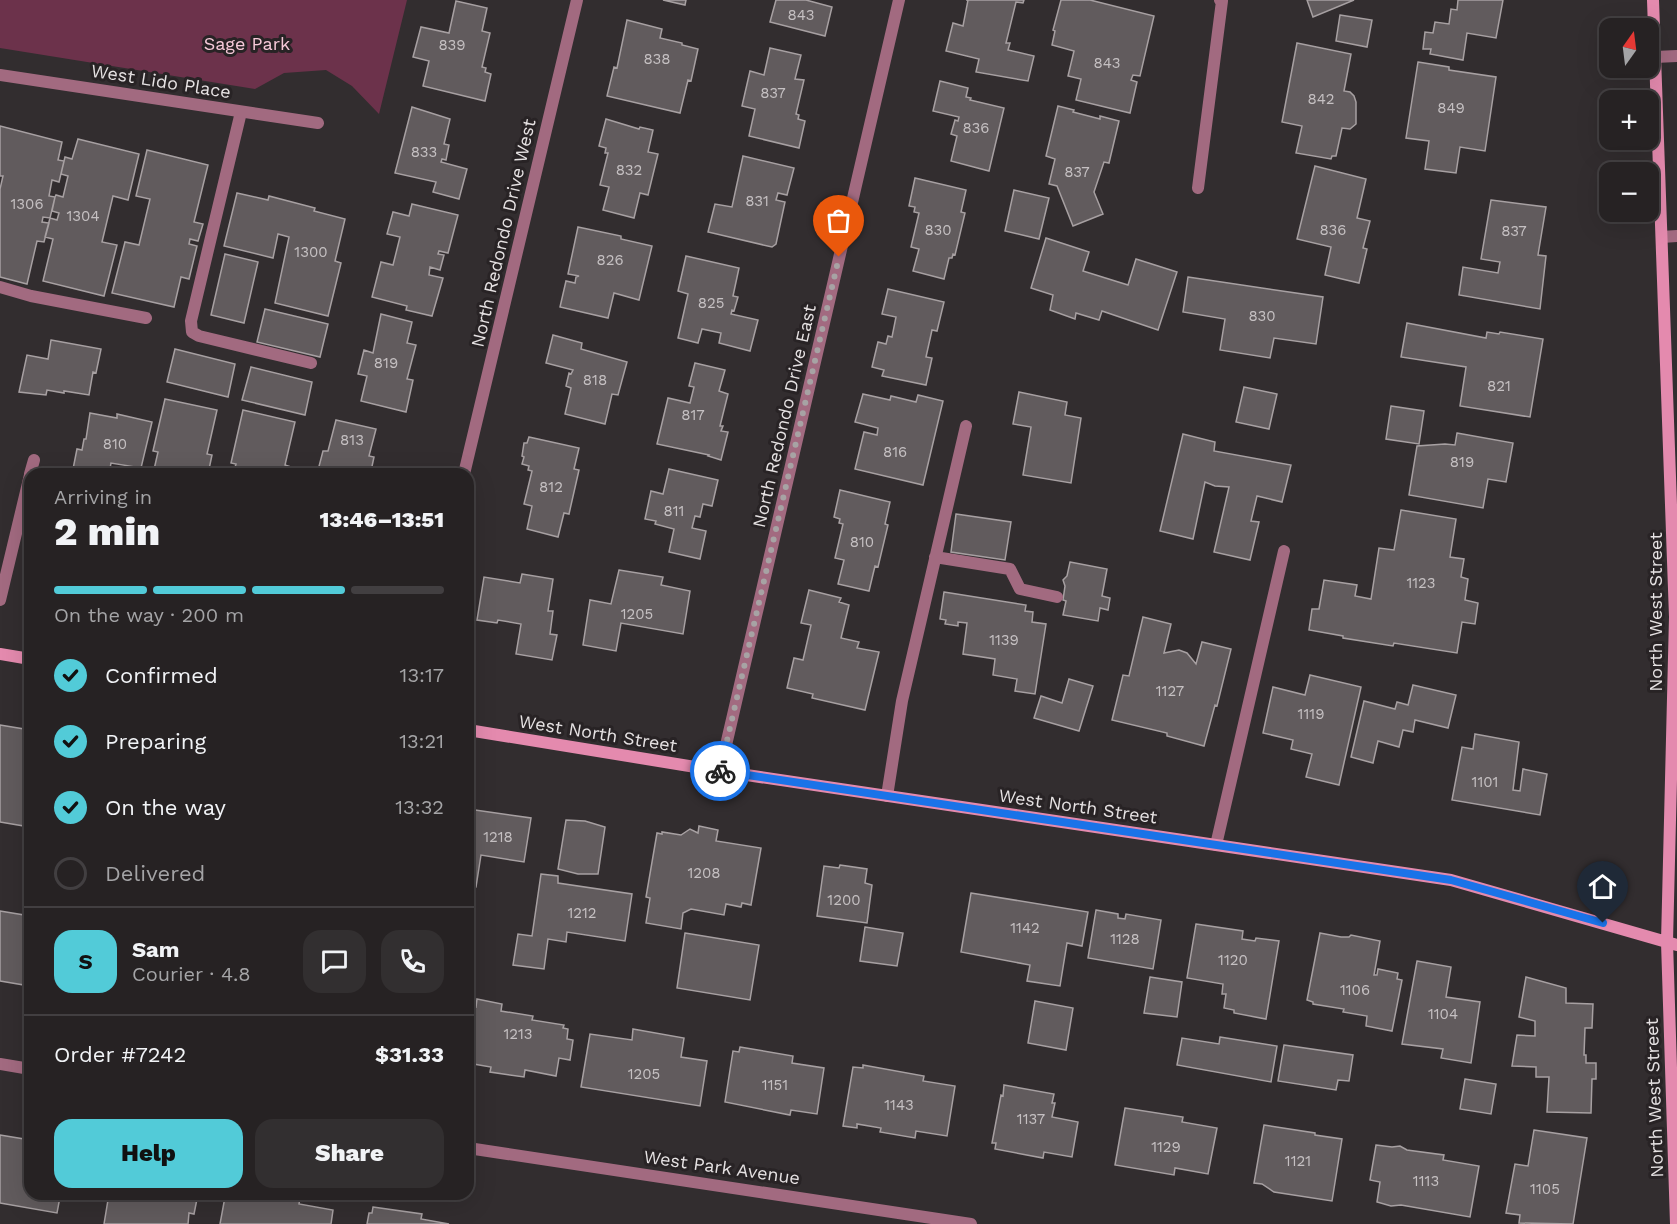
<!DOCTYPE html>
<meta charset="utf-8">
<style>
body{margin:0;font-family:"Work Sans",sans-serif;background:#322f30;color:#f1f3f6;height:100vh;display:flex;flex-direction:column;font-size:22px;white-space:nowrap}
*{box-sizing:border-box;margin:0}
p{font-size:20px;color:#a4a4a6}
.icon{flex:none;width:33px;height:33px;fill:none;stroke:currentColor;stroke-width:2;stroke-linecap:round;stroke-linejoin:round}
.map{position:relative;flex:1;overflow:hidden}
.details{position:absolute;left:24px;top:468px;width:450px;height:732px;display:flex;flex-direction:column;background:#262223;border-radius:18px;box-shadow:0 6px 24px #0002,0 0 0 2px #423f41}
.details>*{flex:none}
.needle{width:39px;rotate:14deg}
.buttons{position:absolute;left:1599px;top:18px;display:grid;gap:12px}
.buttons a{display:grid;place-items:center;width:60px;height:60px;border-radius:12px;background:#262223;box-shadow:0 6px 24px #0002,0 0 0 2px #423f41;font-size:30px}
.pin{position:absolute;display:grid;place-items:center;width:51px;height:51px;color:#fff;margin:-62px -26px;border-radius:50% 50% 50% 0;rotate:-45deg;box-shadow:0 0 6px #0007}
.pin .icon{rotate:45deg}
.courier{position:absolute;display:grid;place-items:center;width:60px;height:60px;margin:-30px;border:4px solid #1a73e8;border-radius:50%;background:#fff;color:#222;box-shadow:0 2px 8px #0007}
.overview em{font-style:normal;font-weight:800}
.overview div{display:flex;flex-direction:column-reverse}
.overview{display:flex;align-items:center;justify-content:space-between;height:102px;padding:0 30px}
h1{font-size:39px;font-weight:800;line-height:45px}
.bar{display:grid;grid-template-columns:repeat(4,1fr);gap:9px 6px;align-content:center;height:72px;padding:0 30px}
.bar i{height:8px;border-radius:4px;background:#423f41}
.bar .selected{background:#52cbd8}
.bar p{grid-column:span 4}
.line{display:flex;align-items:center;gap:15px;padding:0 30px;border-top:2px solid #423f41}
.line div{flex:1}
.round{display:grid;place-items:center;flex:none;width:63px;height:63px;border-radius:18px;background:#322f30}
ol{padding:0 30px;list-style:none}
li{display:flex;align-items:center;gap:18px;height:66px}
li p{margin-inline-start:auto}
li .icon{padding:6px;border-radius:50%;background:#52cbd8;color:#111;stroke-width:4}
li:last-child{color:#a4a4a6}
li i{width:33px;height:33px;border:3px solid #423f41;border-radius:50%}
.cta{display:flex;gap:12px;margin-top:auto;padding:12px 30px}
.cta a{flex:1;height:69px;border-radius:18px;background:#52cbd8;color:#111;font-size:24px;font-weight:800;line-height:69px;text-align:center}
.cta a+a{background:#322f30;color:#f1f3f6}
.map>svg:first-child{display:block}
</style>
<div class="map">
<svg width="1677" height="1224" viewBox="0 0 1677 1224">
<rect width="100%" height="100%" fill="#322d2f"/>
<path fill="#6c324b" d="M0,0H407L379,114L352,86L326,70L284,73L255,89L0,48Z"/>
<path fill="#615b5d" stroke="#a7a0a2" stroke-width="1.5" d="M663,0H686L685,5Z
M776,0H806L832,7L825,36L770,22Z
M966,0H1024L1023,3L1016,2L1006,43H1010L1008,50L1034,56L1028,81L976,72L979,59L946,51L953,23L963,26L968,0Z
M1061,0H1090L1154,16L1140,76L1133,75L1131,80L1137,82L1130,113L1076,100L1081,79L1068,76L1074,51L1052,45L1055,31L1053,30Z
M1307,0H1354L1313,17Z
M1458,0H1503L1496,38L1467,33L1463,60L1430,54L1431,49H1423L1425,32L1433,33L1435,22L1449,24L1451,9L1457,10Z
M456,1L487,8L482,31L490,33L482,67L486,68L485,72L491,74L485,101L423,86L429,61L413,57L421,27L449,33Z
M1340,15L1372,20L1367,47L1336,41Z
M627,20L662,29L660,38L682,43V45L698,49L691,81L688,80L680,113L607,96L614,67L617,68Z
M1297,43L1351,54L1344,91L1350,92L1354,96L1356,102V124L1350,129L1342,128L1336,156H1332L1331,159L1296,153L1302,126L1282,122Z
M770,48L801,55L795,79L804,80L796,114L799,115L798,119L805,121L799,148L749,136L755,109L742,106L750,71L764,75Z
M1418,62L1449,67V70L1496,77L1485,151L1460,147L1456,173L1425,169L1429,141L1406,138Z
M940,81L968,88L966,97L971,98L970,100L1004,108L989,171L951,161L957,136L951,134L955,120L958,121L959,117L933,111Z
M1058,106L1074,110L1073,112L1100,119V116L1119,121L1109,163L1104,162L1094,192L1103,214L1073,226L1057,186L1049,184L1055,159L1046,156Z
M412,107L450,119L444,144L449,145L446,160L442,159L441,162L467,169L459,199L433,192L436,182L395,173Z
M606,119L639,129L640,127L653,130L648,152L658,154L648,195L640,193L634,218L603,210L609,187L600,185L608,153H605L606,148L599,146Z
M0,126L62,142L58,160L64,161L59,182L52,180L49,196L55,197L50,218L43,217L42,222L49,223L44,242L37,241L27,284L0,277V189L3,176H0Z
M78,139L139,154L128,200L113,196L102,242L117,245L104,296L43,281L53,239L45,237L50,218L57,220L59,213L52,211L55,197L56,195L63,197L68,176L61,174L65,157L72,159Z
M147,150L208,165L194,222L203,224L198,241L190,239L189,244L197,246L189,279L181,277L174,307L112,293L125,242L139,245L150,199L136,196Z
M743,156L794,168L787,195L778,193L776,200L785,202L776,244L772,247L708,232L715,204L732,207Z
M1315,166L1366,179L1357,218L1370,221L1363,248L1367,249L1359,283L1325,275L1331,247L1297,239Z
M915,178L966,190L961,212L965,213L955,255L953,254L952,258H949L944,279L913,271L919,249L911,247L919,213L914,212L915,207L909,206Z
M1014,190L1049,198L1039,239L1005,231Z
M237,193L268,200L269,196L315,208L314,211L345,219L335,261L341,263L328,316L275,303L289,237L278,234L273,258L224,246Z
M1491,200L1546,207L1538,255L1546,256L1540,309L1459,295L1463,267L1498,273L1500,262L1481,259Z
M412,204L458,215L448,253L439,251L438,254L444,255L440,270L430,267L429,275L443,278L432,316L406,310L407,306L372,297L381,262L393,265L400,237L387,234L393,212L409,216Z
M578,227L621,236V239L652,246L639,300L614,293L608,318L560,307L566,281L575,283L576,277L579,276L568,274Z
M1046,238L1089,252L1083,271L1128,285L1136,259L1177,272L1158,330L1102,311L1099,320L1076,313L1075,319L1050,310L1053,295L1031,288Z
M225,254L258,262L244,323L211,315Z
M686,256L739,268L733,296L738,297L734,311L732,310L731,314L758,320L750,351L719,343L721,333L702,329L698,343L678,338L688,294L678,291Z
M1188,277L1323,297L1316,344L1274,338L1270,358L1220,350L1225,319L1183,312Z
M888,289L944,302L937,331L932,330L926,357L932,358L926,385L882,376L884,370L872,367L878,342L886,344L888,336L892,337L896,317L882,314Z
M265,309L328,324L320,357L257,342Z
M381,314L412,322L407,343L416,345L407,379L413,380L406,412L361,401L367,376L358,374L364,350L373,353Z
M1407,323L1486,338L1487,332L1499,334L1500,332L1543,339L1530,417L1460,406L1466,367L1401,357Z
M553,335L582,343L581,349L627,362L618,395L612,394L605,424L565,414L571,388L566,386L569,373L571,374L573,370L546,363Z
M51,340L101,349L96,373L93,372L89,395L64,391V393L47,390L46,395L19,392L27,355L48,359Z
M175,349L235,364L228,397L167,382Z
M695,363L725,370L719,391L728,394L720,426H723L721,431L728,432L721,460L708,456L709,455L657,444L668,398L690,403L694,387L689,386Z
M251,367L312,382L305,415L242,400Z
M1244,387L1277,394L1269,429L1236,422Z
M1019,392L1067,402L1065,415L1081,418L1071,483L1023,475L1031,427L1013,424Z
M863,394L890,400L891,396L916,402L918,395L943,401L923,485L855,469L864,432L877,435L878,428L855,422Z
M165,399L217,410L207,454L212,455L208,474H153L158,452L153,451Z
M1391,406L1424,411L1419,444L1386,439Z
M243,410L295,422L285,465L291,467L289,474H233L236,464L231,463Z
M90,413L117,418V414L152,422L141,468L111,463L109,474H72L77,449L82,450L84,439H86Z
M336,420L376,429L369,456L374,457L371,471H369L368,474H317L323,451H328Z
M1457,433L1513,443L1506,482L1488,479L1483,508L1409,495L1417,446L1445,444L1455,445Z
M1183,434L1215,442L1214,451L1291,465L1282,502L1257,496L1251,521L1259,522L1250,560L1214,552L1229,487L1215,486L1205,482L1193,539L1160,531Z
M529,437L579,448L574,469L579,470L569,514L564,513L558,537L527,529L532,506L524,504L532,471L528,470L529,466L522,464L524,457L522,456L524,443H527Z
M669,469L718,480L712,506L703,504L700,517L695,516L692,528L706,531L700,559L669,552L674,529L655,524L656,521L645,519L651,491L663,494Z
M840,490L890,502L885,524L888,525L878,567L875,566L869,591L838,584L844,560L835,558L843,524L839,523L840,519L834,517Z
M1401,510L1456,519L1450,557L1464,559L1461,577L1468,579L1465,600L1478,603L1475,624L1462,622L1457,653L1394,643L1393,646L1343,638V636L1309,630L1312,609H1319L1324,580L1357,585L1355,596L1371,599L1379,548L1394,550Z
M956,514L1011,522L1005,560L951,552Z
M1070,562L1107,569L1102,596L1110,598L1108,610L1100,608L1098,621L1063,615L1066,601L1063,600L1065,586L1063,580L1067,576Z
M619,570L663,577L661,585L690,591L683,634L621,623L616,651L583,645L590,600L611,604Z
M522,574L553,579L548,611H553L550,634L557,635L552,660L516,654L521,624L498,620L497,623L477,620L484,577L520,583Z
M809,590L841,598L839,602L849,605L841,638L859,642L857,648L879,652L865,710L812,698L813,694L787,688L794,658L803,660L811,625L801,623Z
M944,592L1026,605L1025,611L1033,612L1032,622L1046,624L1035,694L1015,691L1017,679L993,675L995,659L963,654L967,623L958,622V626L945,624L946,620L940,619Z
M1143,617L1171,624L1164,653L1179,650L1187,653L1196,664L1202,642L1231,649L1217,706L1215,705L1204,746L1167,736V733L1112,720L1123,675L1129,676Z
M1310,675L1361,687L1339,785L1306,777L1312,754L1291,749L1293,740L1263,733L1273,687L1305,695Z
M1069,679L1093,686L1079,731L1034,718L1041,696L1062,703Z
M1413,685L1456,695L1448,728L1415,720L1413,732L1403,730L1399,747L1378,741L1373,763L1351,757L1364,701L1395,709L1397,702L1408,705Z
M0,725L30,730V827L0,822Z
M1475,734L1519,742L1513,790L1520,791L1523,769L1547,774L1540,815L1452,800L1462,747L1473,749Z
M468,809L531,818L524,862L481,855L476,887L468,886Z
M566,820L585,821L605,827L598,874H578L558,869Z
M699,826L718,830L716,841L761,848L751,905L742,903L741,907L726,904L724,915L691,909L683,913L681,929L646,923L650,898L646,897L657,833L662,834V832L681,835L690,829L698,833Z
M840,865L867,869L865,883L872,885L867,923L817,916L824,866L839,868Z
M541,874L558,876V883L632,894L625,941L567,932L566,942L548,939L544,969L513,965L518,934L532,936Z
M971,893L1088,912L1082,946L1067,943L1060,986L1027,981L1030,965L961,952Z
M1096,910L1118,914V918L1125,919L1126,914L1161,920L1153,969L1088,958Z
M0,911L30,916V986L0,981Z
M1196,924L1243,931L1242,939L1255,941L1256,938L1279,941L1266,1019L1234,1013V1010L1224,1008L1226,994H1222L1223,984L1187,978Z
M865,927L903,933L897,966L860,961Z
M685,933L759,945L750,1000L677,988Z
M1320,933L1341,937H1349L1351,935L1380,941L1374,975H1377L1378,969L1398,973L1397,979L1402,980L1392,1031L1366,1026L1367,1016L1343,1012L1344,1009L1313,1004V1002L1307,1000Z
M1417,961L1451,967L1446,997L1480,1002L1471,1063L1441,1058L1443,1049L1402,1044Z
M1150,977L1182,982L1177,1017L1144,1013Z
M1526,977L1566,988V1003L1593,1004L1592,1028H1585L1584,1055H1586V1063H1596V1079H1592L1591,1113L1547,1112L1549,1077H1536V1067L1512,1066L1517,1035L1535,1036V1021L1519,1017Z
M477,999L502,1004L501,1011L533,1016L532,1020L564,1025L563,1028L568,1029L567,1039L573,1040L570,1060L559,1058L556,1076L525,1070L524,1077L490,1072L491,1067L468,1063V1008L471,1009L472,1006L476,1007Z
M1035,1001L1073,1008L1066,1050L1028,1043Z
M633,1029L684,1038L681,1057L707,1061L700,1106L581,1087L590,1034L632,1040Z
M1220,1037L1277,1046L1271,1082L1177,1065L1182,1038L1219,1044Z
M1284,1045L1353,1055L1349,1081L1338,1080L1336,1090L1278,1081Z
M740,1047L793,1056L792,1063L824,1068L817,1114L791,1110L790,1115L725,1102L733,1051L739,1052Z
M863,1065L924,1076L923,1081L955,1086L947,1136L916,1131L915,1138L880,1132L881,1128L857,1124V1128L843,1126L853,1067L863,1068Z
M1465,1079L1496,1084L1491,1114L1460,1109Z
M1004,1085L1054,1094L1052,1103H1055L1052,1117L1078,1122L1072,1157L1044,1152L1043,1158L995,1149L996,1143H992L1001,1095L1003,1096Z
M1125,1108L1183,1117L1182,1122L1217,1128L1208,1174L1175,1168L1174,1175L1115,1165Z
M1264,1125L1315,1133V1135L1342,1139L1332,1201L1274,1192L1262,1184L1254,1183Z
M1534,1130L1587,1138L1573,1224L1519,1223L1520,1215L1506,1213L1515,1164L1528,1166Z
M0,1135L30,1140V1194H83L82,1201L60,1197L57,1213L0,1203Z
M1376,1145L1392,1147L1400,1146L1407,1150L1444,1155L1443,1160L1479,1166L1470,1217L1401,1205L1391,1206L1377,1202L1380,1182L1370,1180Z
M109,1194H198L194,1214L189,1213L188,1224H104Z
M241,1194L268,1197V1194H275L300,1198L299,1204L333,1210L331,1224H220L225,1197L241,1200Z
M373,1207L422,1214L421,1219L449,1224H367L369,1213H372Z"/>
<g fill="none" stroke-linecap="round" stroke-linejoin="round">
<path stroke="#a26a80" stroke-width="12" d="M1655,57L1677,56
M241,112L191,321L192,332L199,336L311,363
M1662,237L1677,236
M0,287L31,296L146,318
M935,557L1010,569L1020,589L1057,597
M887,796L902,701L966,426
M1216,845L1284,551"/>
<path stroke="#a26a80" stroke-width="12" d="M0,75L318,123
M1198,188L1222,1L1220,0
M30,474L34,460
M464,474L577,0
M0,600L30,475
M720,771L899,0
M0,1064L30,1069
M468,1148L971,1224"/>
<path stroke="#e48aae" stroke-width="12" d="M1653,0L1675,617L1667,942L1676,1224
M0,654L30,659
M468,730L720,771L1451,880L1677,945"/>
</g>
<g fill="none" stroke-linecap="round" stroke-linejoin="round">
<path stroke="#a7a3a4" stroke-width="6" stroke-dasharray="0 10.8" d="M720,771L839,257"/>
<path stroke="#1a73e8" stroke-width="8" d="M720,771L1451,880L1603,923"/>
</g>
<g text-anchor="middle" dominant-baseline="central" stroke-width="6" stroke-linejoin="round" paint-order="stroke">
<g font-size="15" fill="#c5c0c2">
<text x="801" y="15">843</text>
<text x="452" y="45">839</text>
<text x="657" y="59">838</text>
<text x="1107" y="63">843</text>
<text x="773" y="93">837</text>
<text x="1321" y="99">842</text>
<text x="1451" y="108">849</text>
<text x="976" y="128">836</text>
<text x="424" y="152">833</text>
<text x="629" y="170">832</text>
<text x="1077" y="172">837</text>
<text x="757" y="201">831</text>
<text x="27" y="204">1306</text>
<text x="83" y="216">1304</text>
<text x="938" y="230">830</text>
<text x="1333" y="230">836</text>
<text x="1514" y="231">837</text>
<text x="311" y="252">1300</text>
<text x="610" y="260">826</text>
<text x="711" y="303">825</text>
<text x="1262" y="316">830</text>
<text x="386" y="363">819</text>
<text x="595" y="380">818</text>
<text x="1499" y="386">821</text>
<text x="693" y="415">817</text>
<text x="352" y="440">813</text>
<text x="115" y="444">810</text>
<text x="895" y="452">816</text>
<text x="1462" y="462">819</text>
<text x="551" y="487">812</text>
<text x="674" y="511">811</text>
<text x="862" y="542">810</text>
<text x="1421" y="583">1123</text>
<text x="637" y="614">1205</text>
<text x="1004" y="640">1139</text>
<text x="1170" y="691">1127</text>
<text x="1311" y="714">1119</text>
<text x="1485" y="782">1101</text>
<text x="498" y="837">1218</text>
<text x="704" y="873">1208</text>
<text x="844" y="900">1200</text>
<text x="582" y="913">1212</text>
<text x="1025" y="928">1142</text>
<text x="1125" y="939">1128</text>
<text x="1233" y="960">1120</text>
<text x="1355" y="990">1106</text>
<text x="1443" y="1014">1104</text>
<text x="518" y="1034">1213</text>
<text x="644" y="1074">1205</text>
<text x="775" y="1085">1151</text>
<text x="899" y="1105">1143</text>
<text x="1031" y="1119">1137</text>
<text x="1166" y="1147">1129</text>
<text x="1298" y="1161">1121</text>
<text x="1426" y="1181">1113</text>
<text x="1545" y="1189">1105</text>
</g>
<g font-size="18" fill="#f7c9d9" stroke="#282325">
<text x="247" y="43">Sage Park</text>
</g>
<g font-size="18" fill="#e6e2e3" stroke="#282325">
<text transform="translate(161 81) rotate(9)">West Lido Place</text>
<text transform="translate(503 233) rotate(-77)">North Redondo Drive West</text>
<text transform="translate(784 416) rotate(-77)">North Redondo Drive East</text>
<text transform="translate(1655 612) rotate(-90)">North West Street</text>
<text transform="translate(598 733) rotate(9)">West North Street</text>
<text transform="translate(1078 806) rotate(8)">West North Street</text>
<text transform="translate(1654 1098) rotate(-92)">North West Street</text>
<text transform="translate(722 1167) rotate(8)">West Park Avenue</text>
</g>
</g>
</svg>
<div class="buttons">
<a><svg class="needle" viewBox="-14 -14 28 28"><path d="M0-13l5 13h-10z" fill="#e53935"/><path d="M0 13l5-13h-10z" fill="#a4a4a6"/></svg></a>
<a>+</a>
<a>−</a>
</div>
<div class="pin" style="left:839px;top:257px;background:#ea580c"><svg class="icon" aria-label="bag" viewBox="0 0 24 24"><path d="M5 8h14l-1 12H6zM9 8a3 3 0 0 1 6 0"/></svg></div>
<div class="pin" style="left:1603px;top:923px;background:#1f2937"><svg class="icon" aria-label="home" viewBox="0 0 24 24"><path d="M3 11l9-7 9 7M6 9v11h12V9"/></svg></div>
<div class="courier" style="left:720px;top:771px"><svg class="icon" aria-label="bike" viewBox="0 0 24 24"><circle cx="6" cy="16" r="4"/><circle cx="18" cy="16" r="4"/><path d="M6 16l4-8h5l3 8M10 8l3 8H6M13 5h3"/></svg></div>
<section class="details">
<div class="overview"><div><h1>2 min</h1><p>Arriving in</p></div><em>13:46–13:51</em></div>
<div class="bar"><i class="selected"></i><i class="selected"></i><i class="selected"></i><i></i><p>On the way · 200 m</p></div>
<ol>
<li><svg class="icon" aria-label="check" viewBox="0 0 24 24"><path d="M5 12l5 5 9-10"/></svg>Confirmed<p>13:17</p></li>
<li><svg class="icon" aria-label="check" viewBox="0 0 24 24"><path d="M5 12l5 5 9-10"/></svg>Preparing<p>13:21</p></li>
<li><svg class="icon" aria-label="check" viewBox="0 0 24 24"><path d="M5 12l5 5 9-10"/></svg>On the way<p>13:32</p></li>
<li><i></i>Delivered</li>
</ol>
<div class="line" style="height:108px"><b class="round" style="background:#52cbd8;color:#111">S</b><div><b>Sam</b><p>Courier · 4.8</p></div><a class="round"><svg class="icon" aria-label="chat" viewBox="0 0 24 24"><path d="M4 5h16v11H9l-5 4z"/></svg></a><a class="round"><svg class="icon" aria-label="phone" viewBox="0 0 24 24"><path d="M5 4h4l2 5-3 2q2 4 5 5l2-3 5 2v4C11 20 4 13 5 4z"/></svg></a></div>
<div class="line" style="height:78px"><div>Order #7242</div><b>$31.33</b></div>
<div class="cta"><a>Help</a><a>Share</a></div>
</section>
</div>
